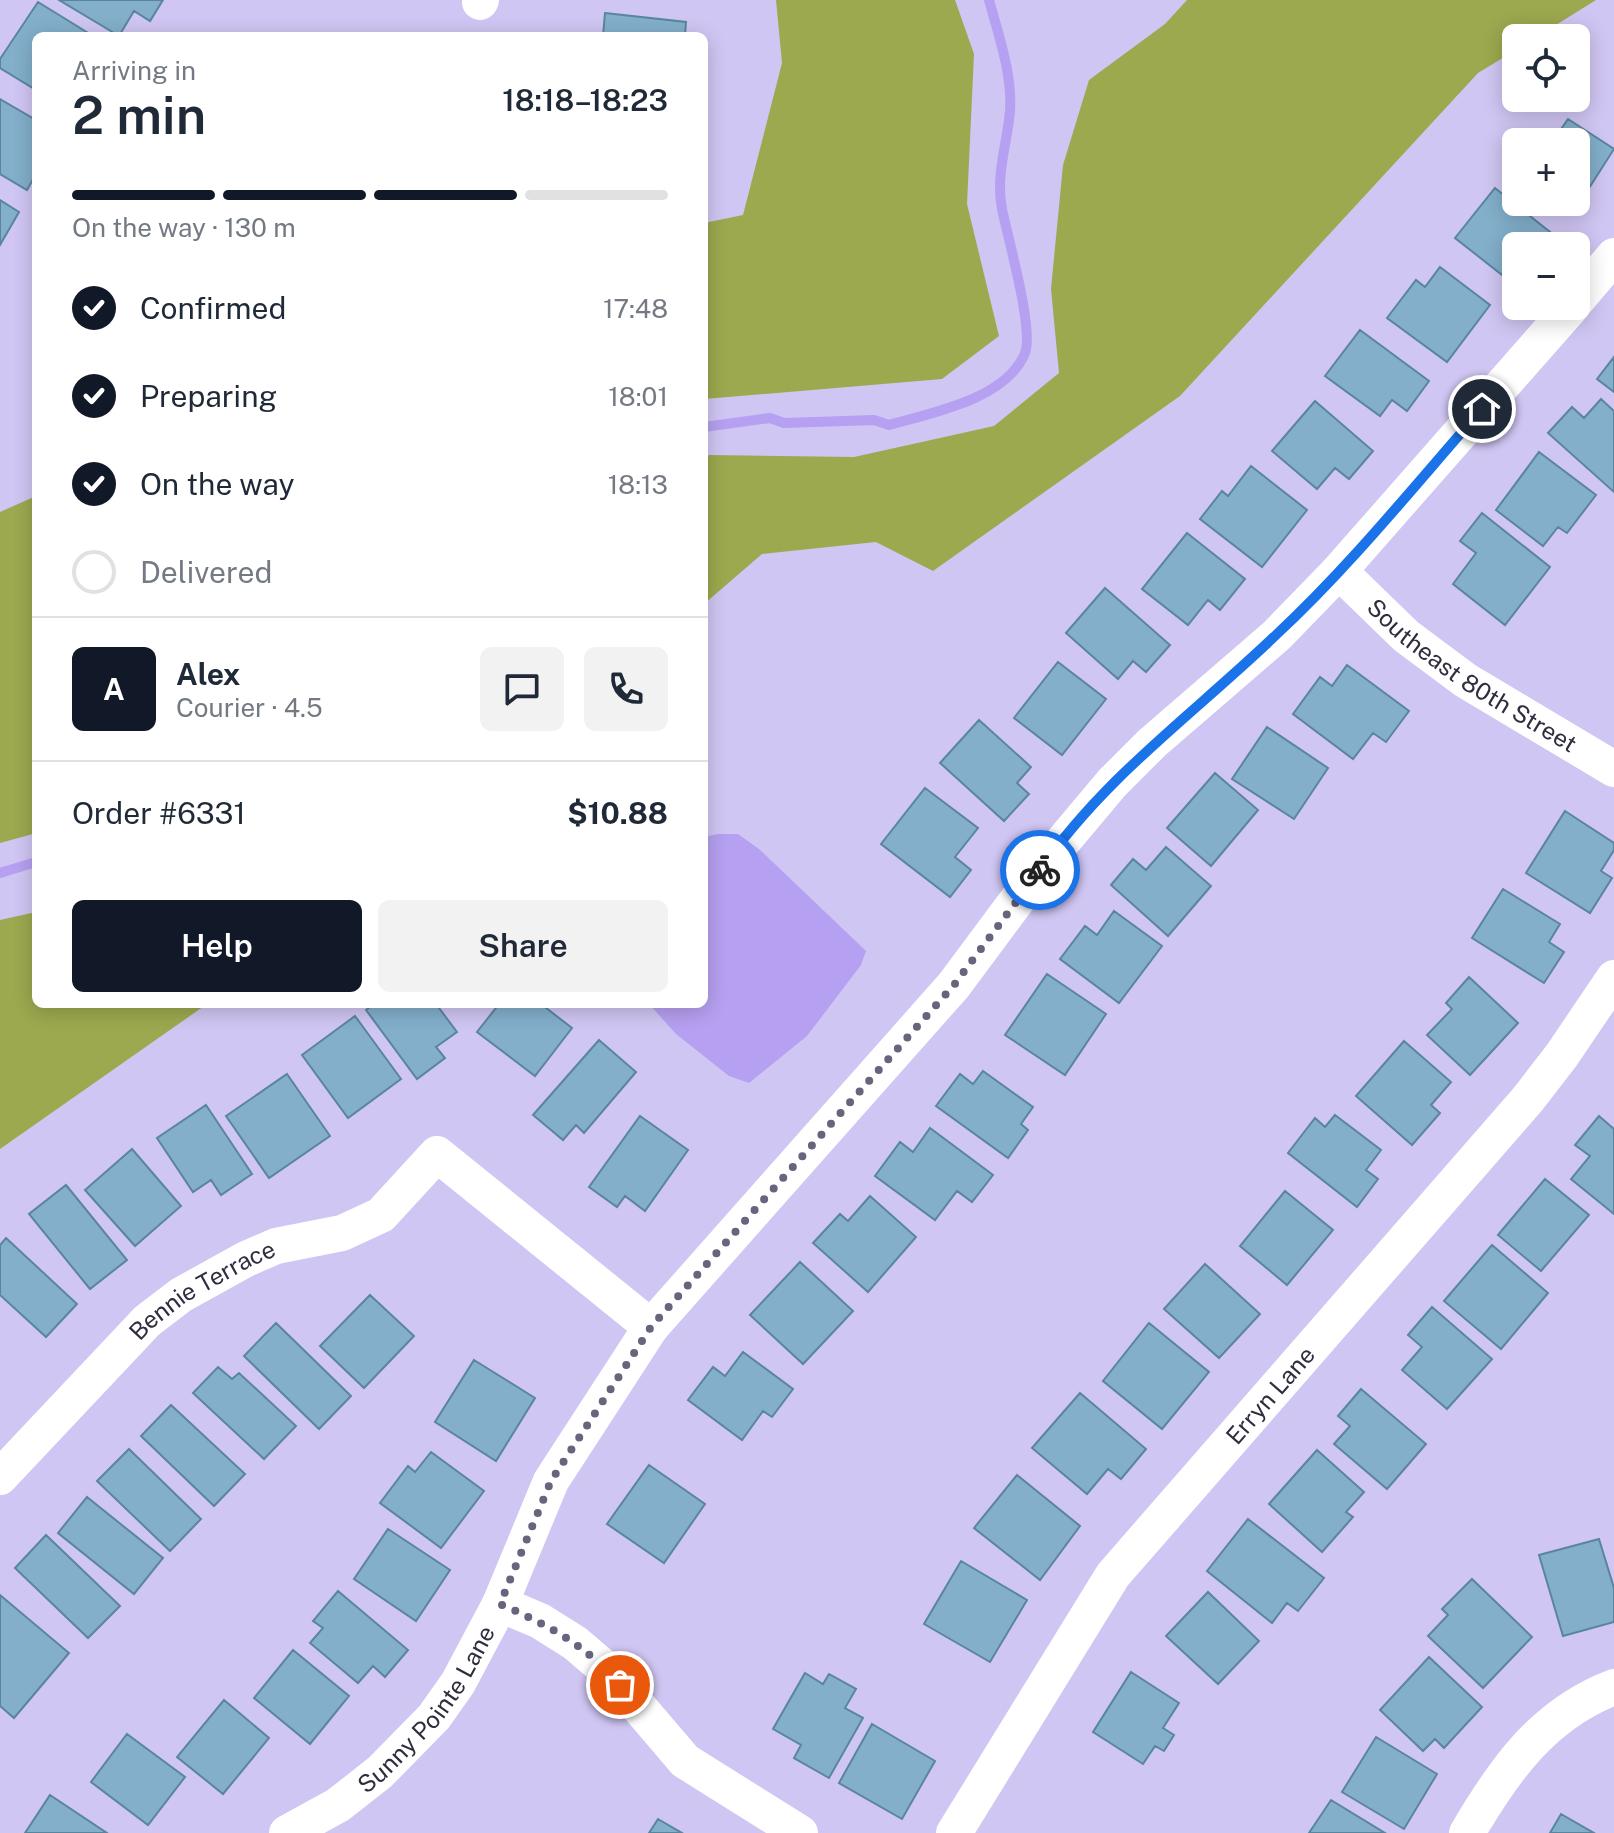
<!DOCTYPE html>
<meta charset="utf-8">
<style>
body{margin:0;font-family:"Public Sans",sans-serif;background:#f2f2f3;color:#1f2937;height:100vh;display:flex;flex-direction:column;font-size:30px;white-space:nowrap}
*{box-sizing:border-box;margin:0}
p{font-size:26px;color:#747a83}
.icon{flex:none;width:44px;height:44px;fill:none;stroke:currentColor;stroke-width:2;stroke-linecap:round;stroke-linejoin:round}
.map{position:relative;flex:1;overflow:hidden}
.sheet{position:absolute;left:32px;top:32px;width:676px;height:976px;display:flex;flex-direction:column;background:#fff;border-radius:12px;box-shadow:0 4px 20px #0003}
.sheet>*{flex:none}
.tools{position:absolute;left:1502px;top:24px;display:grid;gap:16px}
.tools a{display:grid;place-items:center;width:88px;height:88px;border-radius:12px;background:#fff;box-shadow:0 4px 20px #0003;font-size:40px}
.pin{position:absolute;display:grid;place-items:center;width:68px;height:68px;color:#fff;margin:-34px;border:4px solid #fff;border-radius:50%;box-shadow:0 2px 8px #0007}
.courier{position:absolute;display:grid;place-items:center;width:80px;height:80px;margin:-40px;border:6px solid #1a73e8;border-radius:50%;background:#fff;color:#222;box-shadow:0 2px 10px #0007}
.head em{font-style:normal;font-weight:600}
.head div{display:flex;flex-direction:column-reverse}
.head{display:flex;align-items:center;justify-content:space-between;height:136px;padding:0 40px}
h1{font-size:52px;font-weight:600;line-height:60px}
.bar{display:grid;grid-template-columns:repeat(4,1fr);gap:12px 8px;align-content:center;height:96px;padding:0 40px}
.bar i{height:10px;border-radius:6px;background:#e0e1e3}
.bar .active{background:#111827}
.bar p{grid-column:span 4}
.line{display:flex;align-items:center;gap:20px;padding:0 40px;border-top:2px solid #e0e1e3}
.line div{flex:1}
.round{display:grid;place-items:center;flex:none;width:84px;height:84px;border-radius:12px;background:#f2f2f3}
ol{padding:0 40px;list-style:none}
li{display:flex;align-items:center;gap:24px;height:88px}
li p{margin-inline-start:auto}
li .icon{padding:8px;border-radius:50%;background:#111827;color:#fff;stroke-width:4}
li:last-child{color:#747a83}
li i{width:44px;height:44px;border:4px solid #e0e1e3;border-radius:50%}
.primary-button{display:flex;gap:16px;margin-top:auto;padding:16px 40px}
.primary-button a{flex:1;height:92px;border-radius:12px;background:#111827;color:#fff;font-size:32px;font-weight:600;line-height:92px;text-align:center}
.primary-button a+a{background:#f2f2f3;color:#1f2937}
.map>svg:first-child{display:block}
</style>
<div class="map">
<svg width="1614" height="1833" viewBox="0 0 1614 1833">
<rect width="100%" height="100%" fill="#d0c6f3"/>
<path fill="#9da94f" d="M776,0H955L974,54L967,204L999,336L942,379L704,399V223L743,215L782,63Z
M1187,0H1596L1535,38H1516V50L1478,73L1180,396L933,571L876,542L762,554L704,604V459L709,455L854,457L994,426L1059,373L1051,289L1063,165L1089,80L1165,24Z
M36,496V829L33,834L0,843V512Z
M36,912V1004H207L0,1149V920Z"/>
<path fill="#b6a0f1" d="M718,834H738L759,849L866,951L861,965L807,1036L749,1083L729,1076L676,1034L649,1004H704V837Z"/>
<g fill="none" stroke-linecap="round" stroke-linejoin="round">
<path stroke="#b6a0f1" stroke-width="10" d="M704,427L770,418L784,423L874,420L889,425C931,413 1007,399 1025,353C1034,329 1008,239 1002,209C996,178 1005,150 1009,120C1015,81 999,37 989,0
M0,873L36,862"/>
</g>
<path fill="#83afcb" stroke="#5a85a0" stroke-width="2" d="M59,0H163L150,21L134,11L119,36Z
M38,2L93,36H36V90L0,68V59Z
M605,13L686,22L685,36H603Z
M0,99L36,120V174L27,190L0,174Z
M1568,119L1614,149L1575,210L1563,202H1576V142H1552Z
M1495,188L1550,232L1539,246H1516V276L1511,282L1455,238Z
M0,200L19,212L0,245Z
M1440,267L1490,305L1447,362L1387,318L1416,280L1425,287Z
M1360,330L1429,381L1407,411L1392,400L1380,416L1325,376Z
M1614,357V392L1597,379Z
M1601,399L1614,411V492L1548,433L1572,407L1584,418Z
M1315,401L1373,451L1349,479L1335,468L1317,489L1272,451Z
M1539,452L1596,495L1567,533L1558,527L1543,546L1496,510Z
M1251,466L1307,510L1262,567L1200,519L1222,491L1228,496Z
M1482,513L1550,567L1505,625L1453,584L1476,553L1460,541Z
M1187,533L1245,579L1220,610L1208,600L1188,625L1142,589Z
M1105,588L1170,645L1146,672L1133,661L1118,679L1066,633Z
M1058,662L1106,699L1062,755L1014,718Z
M1347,665L1409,711L1386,742L1373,733L1353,759L1293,714L1320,677L1332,686Z
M979,720L1031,767L1017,783L1029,794L1004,821L940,763Z
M1267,727L1328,768L1294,819L1232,779Z
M1215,773L1258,810L1211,866L1167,828Z
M925,788L978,828L955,857L971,870L950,897L881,844Z
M1565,811L1614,843V850L1601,871L1612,878L1590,913L1526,873Z
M1166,847L1211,886L1168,936L1111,885L1133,859L1146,870Z
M1503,889L1560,924L1549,942L1564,952L1544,983L1472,938Z
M1114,911L1162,946L1119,1003L1060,959L1085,926L1097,935Z
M1047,974L1106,1014L1065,1075L1005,1035Z
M1469,977L1518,1023L1470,1075L1427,1035L1452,1009L1446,1003Z
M374,1004H436L457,1032L436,1047L445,1058L417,1079L366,1010Z
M499,1004H541L572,1028L535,1076L477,1032Z
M355,1016L401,1079L348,1118L302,1055Z
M599,1040L636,1072L584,1133L576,1125L563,1140L533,1115Z
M1404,1041L1451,1082L1431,1105L1440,1113L1412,1145L1356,1096Z
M983,1071L1033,1107L1021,1124L1028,1130L1008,1158L936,1106L960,1074L973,1084Z
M287,1074L330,1136L269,1178L226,1116Z
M206,1105L252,1174L221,1195L211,1180L193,1192L157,1138Z
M1335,1115L1381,1150L1366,1170L1378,1179L1357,1207L1288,1153L1315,1118L1325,1127Z
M640,1116L688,1150L645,1211L625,1196L617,1207L589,1187Z
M1599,1116L1614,1129V1214L1571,1179L1590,1156L1575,1145Z
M930,1128L993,1175L972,1202L957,1191L935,1220L875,1176L900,1142L913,1152Z
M132,1149L181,1206L135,1246L85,1190Z
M1545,1179L1589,1215L1541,1271L1498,1235Z
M66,1185L127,1260L90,1289L29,1214Z
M1285,1191L1333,1230L1287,1285L1240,1246Z
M870,1196L916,1237L868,1292L813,1243L840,1214L848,1221Z
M6,1238L77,1304L46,1337L0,1295V1245Z
M1492,1245L1548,1293L1501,1349L1444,1301Z
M800,1262L853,1311L803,1364L750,1315Z
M1205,1264L1260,1314L1219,1358L1164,1309Z
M370,1295L414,1336L364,1388L320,1346Z
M1432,1307L1492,1359L1447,1409L1402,1370L1422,1347L1408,1335Z
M276,1323L351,1396L319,1429L244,1356Z
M1149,1323L1209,1372L1162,1429L1103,1381Z
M743,1352L793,1389L772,1417L763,1411L742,1440L688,1400L713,1367L725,1376Z
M474,1360L535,1398L496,1461L435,1422Z
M218,1367L232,1379L239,1373L296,1426L264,1459L193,1393Z
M1361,1389L1426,1444L1387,1489L1334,1444L1350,1426L1338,1416Z
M1080,1393L1146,1449L1121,1479L1108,1469L1087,1494L1032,1448Z
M171,1405L245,1474L214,1506L141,1436Z
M129,1449L201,1519L170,1551L97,1481Z
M1317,1450L1364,1492L1346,1512L1353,1517L1322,1552L1269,1504Z
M431,1452L484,1491L441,1548L380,1503L408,1466L415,1472Z
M649,1465L705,1504L664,1563L607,1524Z
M1017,1475L1080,1526L1040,1580L974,1528Z
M87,1497L163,1558L134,1594L58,1533Z
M1248,1519L1324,1578L1298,1611L1287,1603L1272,1623L1207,1571Z
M388,1529L450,1570L416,1621L354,1579Z
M46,1535L120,1606L88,1638L15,1568Z
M1599,1539L1614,1588V1622L1563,1636L1539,1555Z
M961,1561L1027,1600L990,1662L924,1624Z
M1472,1579L1532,1637L1483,1688L1428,1636L1448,1615L1442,1609Z
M338,1591L408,1650L385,1677L373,1666L358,1683L310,1643L323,1628L313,1621Z
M1208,1592L1259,1641L1218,1684L1166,1636Z
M0,1595L69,1653L14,1718L0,1706Z
M293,1650L349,1696L310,1744L254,1698Z
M1429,1657L1482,1707L1444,1748L1435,1739L1423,1751L1380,1710Z
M1131,1672L1179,1703L1163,1728L1174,1735L1164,1751L1155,1746L1143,1764L1093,1732Z
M805,1673L823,1684L829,1674L856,1689L845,1708L863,1718L829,1778L794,1758L801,1745L773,1729Z
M224,1700L269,1738L223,1794L177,1757Z
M872,1724L935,1761L902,1819L839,1783Z
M127,1734L185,1777L148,1825L91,1782Z
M1376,1737L1437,1774L1404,1829L1342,1792Z
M50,1795L107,1833H25Z
M1331,1800L1385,1833H1309Z
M1561,1814L1594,1833H1550Z
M658,1819L682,1833H649Z"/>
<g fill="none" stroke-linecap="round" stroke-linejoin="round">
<g stroke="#fff" stroke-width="36">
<path d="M480,2L481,0"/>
<path d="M1576,301L1614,256"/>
<path id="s1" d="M1339,571L1406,636L1465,680L1614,769"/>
<path id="s2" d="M0,1477L147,1321L181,1295L246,1259L276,1246L342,1233L381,1215L437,1154L651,1327"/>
<path d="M500,1604L540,1621L575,1643L609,1672L685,1761L800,1833"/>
<path id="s3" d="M287,1833L338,1805L380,1772L434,1717L458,1683L500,1604L551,1481L651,1327L954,985L1044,864L1112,783L1152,743L1277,635L1339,571L1572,306"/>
<path id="s4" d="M954,1833L1113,1575L1528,1099L1562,1055L1614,978"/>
<path d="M1467,1833C1504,1770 1543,1714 1614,1687"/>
</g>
</g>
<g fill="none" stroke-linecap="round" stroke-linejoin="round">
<path stroke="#69637d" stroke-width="8" stroke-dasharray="0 14.4" d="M620,1685C588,1646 546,1624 500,1604L551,1481L651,1327L954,985L1040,870"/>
<path stroke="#1a73e8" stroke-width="10" d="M1040,870C1105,776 1196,712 1277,634C1351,565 1415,485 1482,409"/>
</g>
<g text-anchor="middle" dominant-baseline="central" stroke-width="8" stroke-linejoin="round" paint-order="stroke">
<g font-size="24" fill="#312d3e" stroke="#ddd5f9">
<text stroke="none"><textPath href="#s1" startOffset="170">Southeast 80th Street</textPath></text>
<text stroke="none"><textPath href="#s2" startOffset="278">Bennie Terrace</textPath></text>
<text stroke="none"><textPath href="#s4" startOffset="542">Erryn Lane</textPath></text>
<text stroke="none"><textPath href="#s3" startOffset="190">Sunny Pointe Lane</textPath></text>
</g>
</g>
</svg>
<div class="tools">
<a><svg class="icon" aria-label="locate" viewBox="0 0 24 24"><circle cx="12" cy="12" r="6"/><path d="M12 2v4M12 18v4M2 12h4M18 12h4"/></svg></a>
<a>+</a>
<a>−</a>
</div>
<div class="pin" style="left:620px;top:1685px;background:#ea580c"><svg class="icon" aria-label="bag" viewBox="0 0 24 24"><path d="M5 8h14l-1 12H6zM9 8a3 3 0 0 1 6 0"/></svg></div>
<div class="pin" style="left:1482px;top:409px;background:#1f2937"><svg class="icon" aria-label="home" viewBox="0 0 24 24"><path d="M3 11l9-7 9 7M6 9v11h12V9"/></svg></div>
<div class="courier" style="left:1040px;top:870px"><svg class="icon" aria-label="bike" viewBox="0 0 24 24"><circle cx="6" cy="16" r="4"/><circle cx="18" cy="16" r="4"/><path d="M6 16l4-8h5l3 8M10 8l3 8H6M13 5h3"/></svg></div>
<section class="sheet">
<div class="head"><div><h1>2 min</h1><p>Arriving in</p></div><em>18:18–18:23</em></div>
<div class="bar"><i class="active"></i><i class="active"></i><i class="active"></i><i></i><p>On the way · 130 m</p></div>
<ol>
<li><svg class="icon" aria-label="check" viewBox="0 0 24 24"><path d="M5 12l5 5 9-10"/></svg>Confirmed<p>17:48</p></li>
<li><svg class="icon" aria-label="check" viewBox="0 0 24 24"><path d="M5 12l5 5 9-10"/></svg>Preparing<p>18:01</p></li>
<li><svg class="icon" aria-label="check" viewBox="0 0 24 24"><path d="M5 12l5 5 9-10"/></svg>On the way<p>18:13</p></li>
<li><i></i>Delivered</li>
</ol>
<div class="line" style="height:144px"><b class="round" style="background:#111827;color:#fff">A</b><div><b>Alex</b><p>Courier · 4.5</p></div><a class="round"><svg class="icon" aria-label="chat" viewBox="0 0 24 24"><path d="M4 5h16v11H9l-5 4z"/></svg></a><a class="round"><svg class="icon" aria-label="phone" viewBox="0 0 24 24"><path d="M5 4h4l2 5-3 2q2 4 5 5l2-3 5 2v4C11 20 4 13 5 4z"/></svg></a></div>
<div class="line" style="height:104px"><div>Order #6331</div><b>$10.88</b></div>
<div class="primary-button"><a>Help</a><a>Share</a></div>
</section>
</div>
